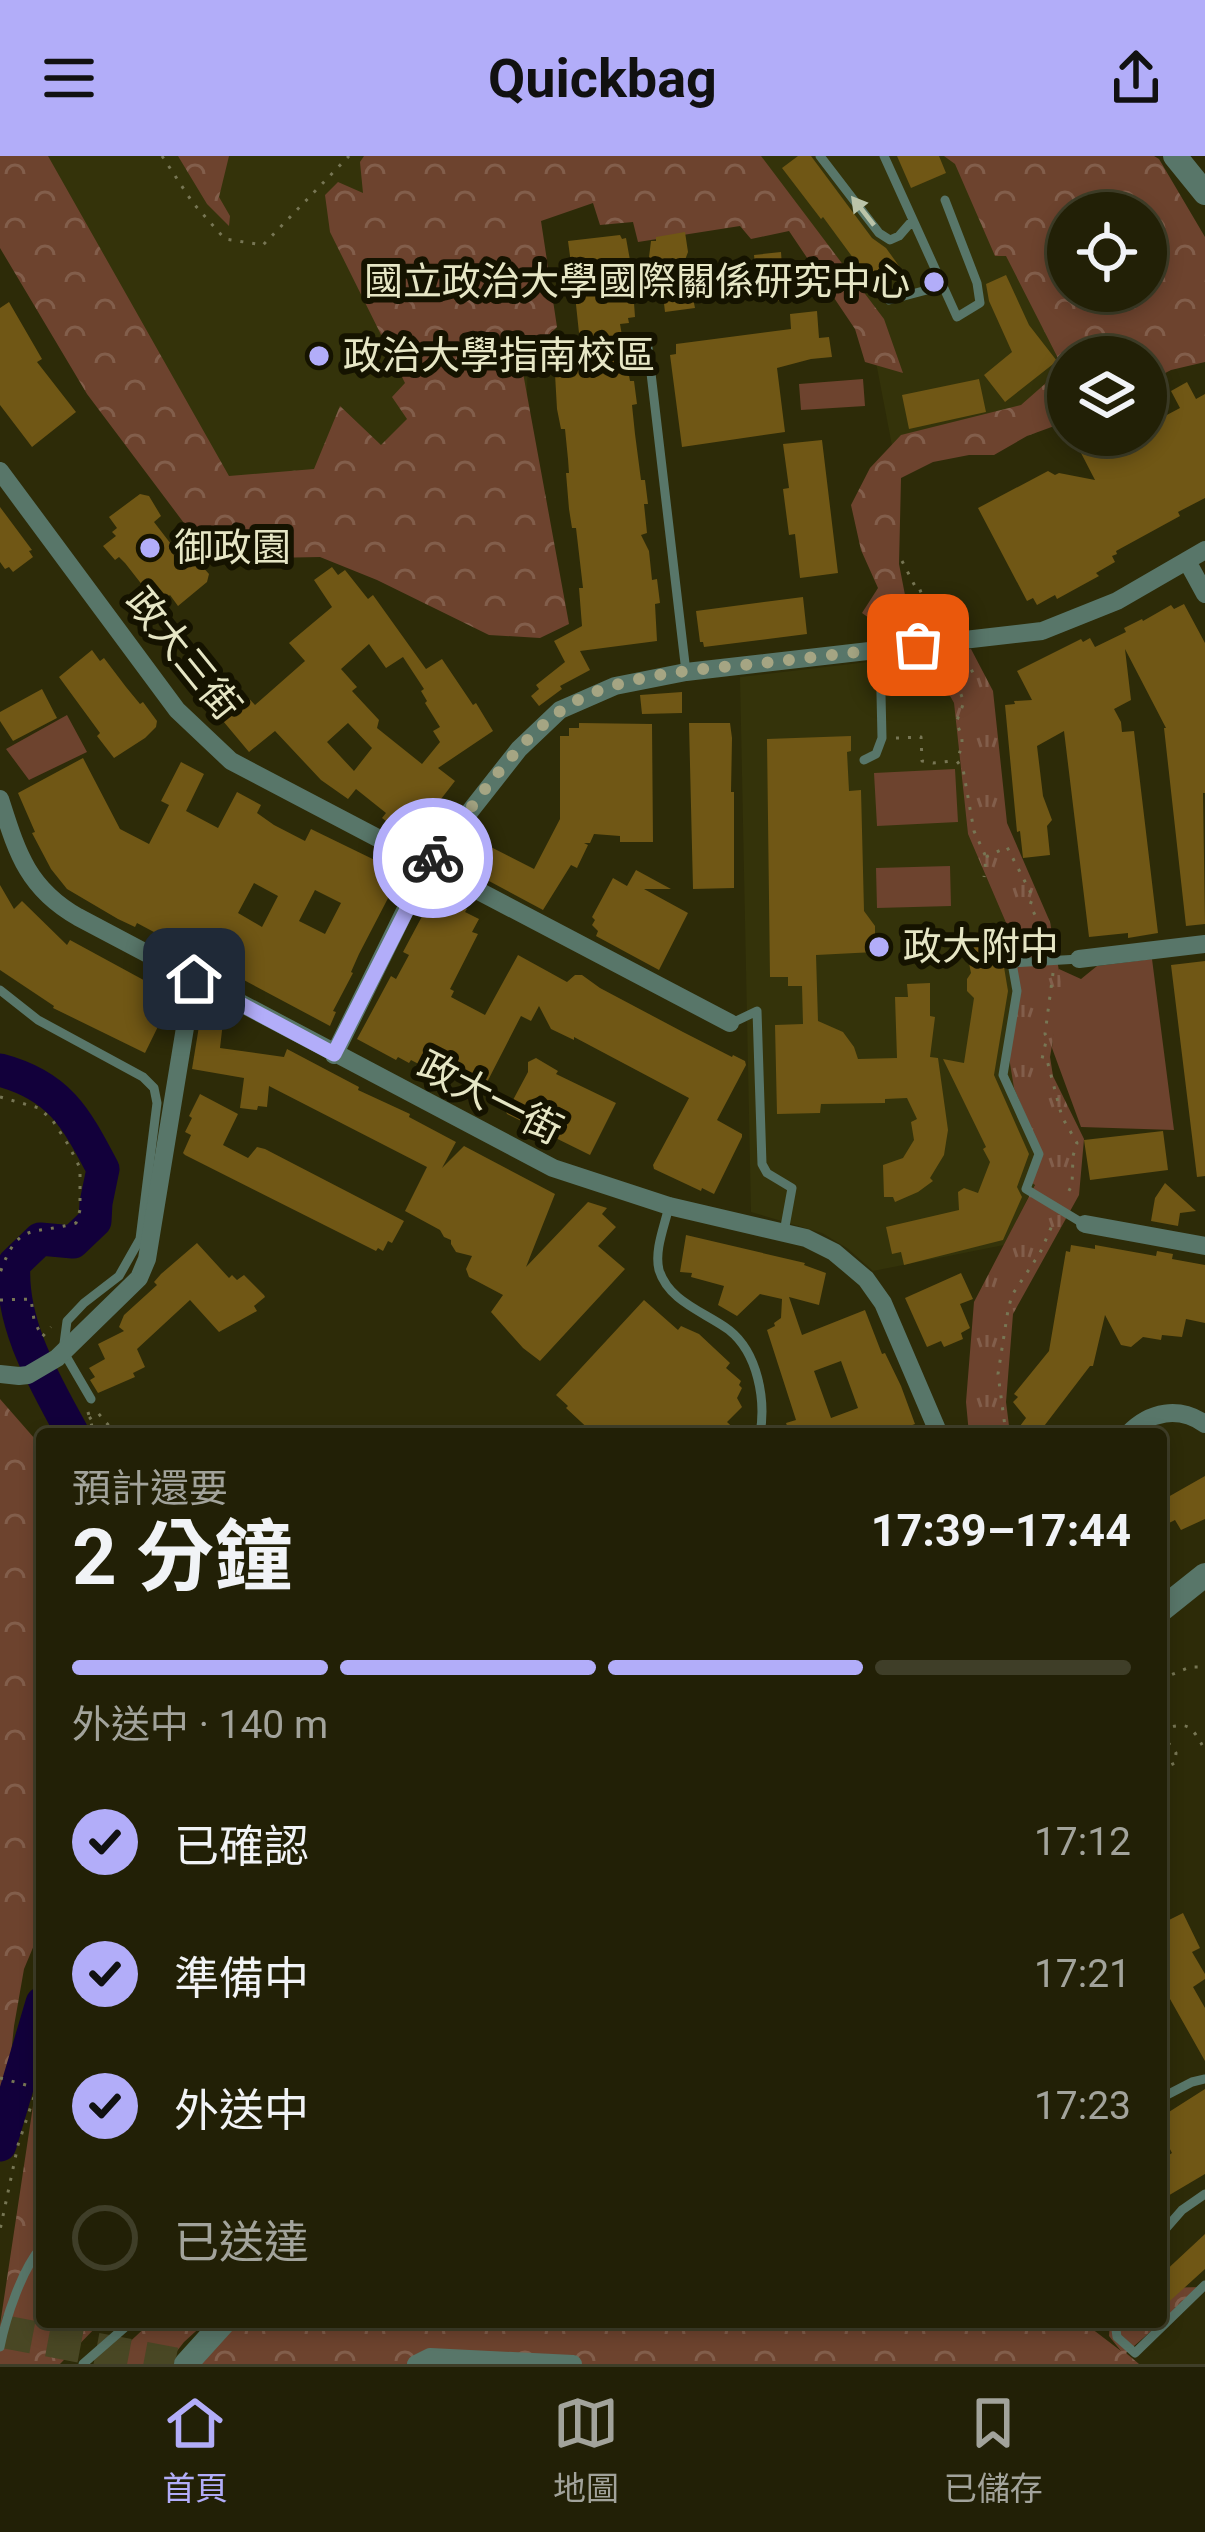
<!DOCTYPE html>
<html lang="zh-TW">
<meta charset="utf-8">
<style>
body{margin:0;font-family:Roboto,"Noto Sans TC",sans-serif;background:#2e2d14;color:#f1f3f6;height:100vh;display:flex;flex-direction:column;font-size:45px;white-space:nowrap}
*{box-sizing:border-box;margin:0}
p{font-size:39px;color:#a2a39b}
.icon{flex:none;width:66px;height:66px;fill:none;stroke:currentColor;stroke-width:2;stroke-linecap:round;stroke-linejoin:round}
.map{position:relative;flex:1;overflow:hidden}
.drawer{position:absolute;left:36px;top:1272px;width:1131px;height:900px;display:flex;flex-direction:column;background:#222006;border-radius:12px;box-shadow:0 6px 18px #0003,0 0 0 3px #3f3e28}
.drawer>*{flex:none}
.fabs{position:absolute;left:1047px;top:36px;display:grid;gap:24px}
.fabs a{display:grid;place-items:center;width:120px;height:120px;border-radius:50%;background:#222006;box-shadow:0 6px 18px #0003,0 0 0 3px #3f3e28;font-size:60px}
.pin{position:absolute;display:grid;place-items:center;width:102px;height:102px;color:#fff;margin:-51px;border-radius:24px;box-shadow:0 6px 18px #0006}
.courier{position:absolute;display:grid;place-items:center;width:120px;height:120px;margin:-60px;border:9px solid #b2adf9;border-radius:50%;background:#fff;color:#222;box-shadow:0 3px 15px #0007}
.headline em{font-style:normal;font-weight:700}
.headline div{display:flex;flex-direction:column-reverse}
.headline{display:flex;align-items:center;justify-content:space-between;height:204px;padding:0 36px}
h1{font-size:78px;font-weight:700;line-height:90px}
.bar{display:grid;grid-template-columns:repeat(4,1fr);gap:18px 12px;align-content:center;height:144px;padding:0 36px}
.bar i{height:15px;border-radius:9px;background:#3f3e28}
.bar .current{background:#b2adf9}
.bar p{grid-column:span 4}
ol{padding:0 36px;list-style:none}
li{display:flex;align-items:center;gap:36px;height:132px}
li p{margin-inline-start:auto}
li .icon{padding:12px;border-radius:50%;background:#b2adf9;color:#111;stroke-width:4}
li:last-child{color:#a2a39b}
li i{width:66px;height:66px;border:6px solid #3f3e28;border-radius:50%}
header{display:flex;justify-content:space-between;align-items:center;height:156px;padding:0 36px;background:#b2adf9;color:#111;font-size:54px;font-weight:700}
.menu{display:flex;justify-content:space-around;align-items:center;height:168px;border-top:3px solid #3f3e28;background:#222006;font-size:33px;color:#a2a39b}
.menu a{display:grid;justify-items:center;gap:6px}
.menu .current{color:#b2adf9}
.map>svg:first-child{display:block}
</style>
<header><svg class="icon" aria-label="menu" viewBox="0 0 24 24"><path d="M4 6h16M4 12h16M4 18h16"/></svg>Quickbag<svg class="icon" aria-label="share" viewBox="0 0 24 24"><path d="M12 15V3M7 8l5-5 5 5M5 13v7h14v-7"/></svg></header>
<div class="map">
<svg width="1205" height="2208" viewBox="0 0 1205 2208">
<defs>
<pattern id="forest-crowns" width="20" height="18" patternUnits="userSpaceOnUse" patternTransform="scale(3)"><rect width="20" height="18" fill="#6d432e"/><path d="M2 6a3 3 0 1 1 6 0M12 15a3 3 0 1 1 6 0" fill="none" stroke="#825e4b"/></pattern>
<pattern id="park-tufts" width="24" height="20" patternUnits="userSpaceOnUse" patternTransform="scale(3)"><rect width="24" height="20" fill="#6d432e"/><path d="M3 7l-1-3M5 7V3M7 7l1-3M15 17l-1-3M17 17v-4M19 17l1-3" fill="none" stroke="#825e4b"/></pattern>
</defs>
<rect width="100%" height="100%" fill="#2d2b08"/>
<path fill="#34330a" d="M0,0H681L531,66L522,452L218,335Z
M723,0H961L1068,201V241L894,300L870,175L803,78Z
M927,499L954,547L968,678L1010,776L1020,830L1042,998L1035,1028L1004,1089L873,1115L847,1092L822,1077L751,1056L740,521Z"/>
<path fill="#6d432e" d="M863,223L865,250L801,254L799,228Z
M67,559L87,596L29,624L6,593Z
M955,613L958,666L877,670L874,617Z
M950,710L951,750L877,752L876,712Z
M1152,803L1174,974L1081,971L1052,892L1059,813L1081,823L1097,810Z"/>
<path fill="url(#forest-crowns)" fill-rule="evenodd" d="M0,0H48L229,320L314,313L340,250L381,289L407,263L392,241L405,227L330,76L325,39L338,26L363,37L360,6L364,0H761L884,163L903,217L865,206L855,173L789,75L751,83L740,70L638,86L633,66L600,69L593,47L541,65L557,171L521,206L569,468L540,482L489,479L377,424L320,401L211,403L87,238L0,92Z
M178,0H229L219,41L230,60L229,70L207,48Z
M944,0H1154L1159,3L1205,81V206L1171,214L1146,227V201H1068V265L1027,280L994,299H969L933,306L901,322L899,408L910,465C890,472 879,470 862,457L878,432L861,394L851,349L870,312L901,279L1021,249L1063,212L1006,100H995L955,8ZM1068,57H1146V135H1068Z
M0,1243L42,1291V1770L24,1813L14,1870L0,2001Z
M42,1890V2166H101L60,2208H0V2169Z
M1202,2131L1126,2197L1139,2208H191L233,2166H1083L1121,2195L1109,2180L1110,2166H1161V2132Z
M151,2166H206L184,2186L167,2208H106Z"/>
<path fill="url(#park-tufts)" d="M971,493L993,535L1007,667L1050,766L1062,831L1050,901L1053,920L1084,983L1079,1039L1013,1158L1006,1246L1010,1278H969L966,1246L974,1146L1035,1029L1031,1026L1042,998L1014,932L1009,901L1020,831L1010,776L968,678L954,547L927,499Z"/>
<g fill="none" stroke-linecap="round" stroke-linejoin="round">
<path stroke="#12003b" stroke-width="33" d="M0,914C60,930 76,962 103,1013L96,1047L95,1065L73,1086L40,1083L14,1108C10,1169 45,1226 73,1278
M0,1989L42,1847"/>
</g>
<path fill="#705715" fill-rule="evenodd" d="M798,0H811L872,82L886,92L899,110L873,129L823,61L821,63L782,12Z
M897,0H939L946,17L911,32Z
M685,76L688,96L685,104L689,108L688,118L695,152L665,156L663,139L644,142L651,85H656V81Z
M620,79L622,83L626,82L637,143L634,147L635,161L628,162L629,167L620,168L630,225H634L637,248L632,249L635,278L641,324H645L648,348H644L647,377L641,379L649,395L652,424L657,423L660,447L655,448L657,485L580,495L590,514L560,530L562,533L539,550L531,540L539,533L536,529L565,506L554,485L582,470L579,432H583L576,372H572L569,353L566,317H569L568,303L565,273H561L557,253L555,218H558L556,203L560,199L581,196L575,139H570L568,115H572L568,85Z
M781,96L783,124L793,122L796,142L769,146L766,128L761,129L759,119H756L754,99Z
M1006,119L1029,169L1057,205L1005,246L984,219L1012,196L989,145L986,128Z
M9,146L42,203L37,206L76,256L32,291L0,249V152Z
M817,155L819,182L829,181L832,201L811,203L777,212L785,276L682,291L670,199L676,198V188L791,173L790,158Z
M979,223L986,256L909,273L902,239Z
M1187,226L1196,243L1205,238V342L1178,356L1180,360L1116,395L1117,398L1112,400L1115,406L1096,417L1099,420L1057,443L1055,439L1037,449L1033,442L1027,445L978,352L1048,315L1055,319L1059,317L1095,324L1081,297L1115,279H1146V270L1180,252L1171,235Z
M822,284L838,417L800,422L795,378L789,379L783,333L789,332L783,288Z
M140,338L149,340L161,360L154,366L184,405L192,399L209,418L207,426L178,450L170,439L165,443L162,439L149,449L138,434L143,430L125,407L119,401L115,404L103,390L116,380L112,376L117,372L109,361Z
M0,351L32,394L29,395L33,401L13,416L9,411L5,413L0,406Z
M332,411L338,419L345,414L368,443L373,439L426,513L442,503L473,549L476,547L493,575L438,612L455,625L410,683L382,662L386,657L356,633L348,643L321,624L275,575L249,596L218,559L243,536L255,549L305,505L289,487L332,451L314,424ZM369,488L386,512L403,501L424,533L421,535L427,545L425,547L440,571L433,575L440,586L422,608L377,572L379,564L352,535L357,531L341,513ZM348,567L372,592L354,615L327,586Z
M803,441L807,478L704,491L703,486H700L696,455Z
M1184,448L1205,487V637H1203L1205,768L1186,770L1164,572H1166L1125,493L1131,544L1114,553L1121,566L1122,576L1134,575L1158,777L1128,782V777L1089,781L1064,575L1037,590L1043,640L1052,664L1047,670L1050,699L1023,702L1020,675L1017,676L1005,549L1015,548L1014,545L1032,544L1017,515L1081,483L1083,486L1090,482L1095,491L1126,476L1124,472L1142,463L1143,465L1171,449L1174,453Z
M92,494L100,505L104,502L126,531L140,548L143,546L157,565L156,571L145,582L114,602L97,580L100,577L59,521Z
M42,533L57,562L13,585L0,565V556Z
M682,536V557L642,558L640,539Z
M579,567L652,568L653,686H620V680L594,678L590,687H584L588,689L577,712L571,709L543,754L461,710L475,683L534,713L560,663V580H569V572H579Z
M689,567H730L732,582L731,636H734V732L693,733Z
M851,580V595L847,596L849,635L861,634L864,755L875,770V796L816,799L818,865L843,876L854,891L858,903L897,902L895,841H908L907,828L930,827V860L935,861L930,901L938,902L948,974L944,999L930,1022L933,1025L918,1036L895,1046L893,1041H884L883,1009L903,1002L914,984L911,966L917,963L907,942L885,943V947L821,948L820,957L777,958L775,869L803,868L802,830H788V821H770L767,583Z
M83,602L120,673L149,688L169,649L161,645L181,606L204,618L186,655L218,672L237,636L261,649L257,657L274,669L305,685L311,673L385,709L383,713L398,723L359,798L351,816L353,817L333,855L336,856L330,870L137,767L135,771L118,763L67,733L51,713L32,677L35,676L18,637ZM254,727L278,740L262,771L238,757ZM315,734L341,747L325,778L299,765Z
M636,714L671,733H644L688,757L659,814L596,780L598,775L592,769L595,764L592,761L613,722L627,730Z
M0,729L14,753L22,745L67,789L70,784L173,840L145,897L53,852L54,850L0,814Z
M438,739L467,753L465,756L479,763L472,776L478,778L450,833L454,835L451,841L485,859L518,799L567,826L575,819H582L600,832L683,876L732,901L733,899L745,905L746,909L717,964L742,978V981L714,1038L702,1032L701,1035L654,1013L653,1009L689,942L574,881V884L551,873L539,850L531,865L521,860L483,934L432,906L428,913L411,904L409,907L398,901L396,904L357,883L391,820L396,823L409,799L403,796L427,751L430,752Z
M990,774L992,784L1005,780L1009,799L1003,805L1008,835L994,919L1029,998L1017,1031L1022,1041L1003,1084L904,1109L901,1096L892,1098L886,1071L959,1054L958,1036L964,1032L978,1037L990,1006L983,993L986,991L943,903L964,907L974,842L967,835V823L971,817L963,779Z
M1205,805V1020L1197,1021L1171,809Z
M207,845L218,850L217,866H223L220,892L284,901L287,893L359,931L358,934L410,958L409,961L456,986L442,1012L464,990L555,1038L526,1111L588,1046L607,1052L602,1058L616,1071L598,1090L625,1113L540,1205L523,1192L491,1156L503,1139L469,1121L466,1113L472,1100L456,1096L451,1088V1084L444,1081L440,1074L405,1055L427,1011L269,930L267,951L258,950L257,954L240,952L244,922L192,913L200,864H205Z
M536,902L558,915L556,918L616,947L590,999L507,958L504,951L513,944L528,916V906Z
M200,938L238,958L223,989L248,1002L257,991L265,993L404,1065L392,1087L388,1085L383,1095L378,1092L376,1095L185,999L183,997L191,979L185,976L192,962L189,960Z
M1163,975L1168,1014L1090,1024L1084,984Z
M1165,1027L1196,1055L1180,1057L1178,1070L1151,1065L1155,1042Z
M686,1079L805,1107L804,1109L826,1117L819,1149L789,1141L802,1179L865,1154L882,1198L885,1197L901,1230L915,1268L888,1278H790L786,1267L796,1264L767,1174L775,1170L774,1167L781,1162L782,1143L760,1138L737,1160L718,1149L724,1130L691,1121L692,1117L680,1116ZM841,1205L858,1252L831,1262L814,1215Z
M197,1087L229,1122L232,1119L237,1124L244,1119L264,1139L265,1141L254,1150L257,1155L219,1176L190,1144L137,1193L145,1211L133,1217L135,1221L98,1237L90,1224L95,1221L89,1212L105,1203L98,1188L124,1175L119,1171L124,1159L157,1129L154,1126L161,1118Z
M1071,1089L1095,1093V1089L1156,1100L1157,1095L1173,1098L1172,1103L1205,1109V1167L1186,1163L1182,1181L1162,1179L1161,1184L1143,1181L1131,1191L1121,1189L1105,1159L1093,1210H1090L1038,1278H1014L1026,1262L1013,1246L1018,1241L1014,1238L1049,1195L1066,1095L1070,1096Z
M961,1117L973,1143L960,1148L970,1172L961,1177L963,1183L944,1191L941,1185L927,1191L905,1142Z
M644,1144L678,1174L681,1170L699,1178L730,1207L726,1212L741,1225L739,1229L742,1232L737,1242L742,1251L727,1266L740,1278H594L566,1252L568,1250L556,1239Z
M1205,1320V1363L1181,1374L1175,1364L1161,1371V1345Z
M1183,1757L1200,1792L1192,1796L1205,1818V1823L1193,1831L1205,1852V1905L1170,1843L1161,1848V1817L1167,1814L1161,1801V1768Z
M1205,1933V2018L1161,2044V2004L1172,1997L1161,1976V1961Z
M1205,2078V2113L1161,2153V2119Z"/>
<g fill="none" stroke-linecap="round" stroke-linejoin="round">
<path stroke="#494724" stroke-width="33" stroke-dasharray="33 16" stroke-linecap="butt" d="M0,2175L175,2208"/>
<path stroke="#777654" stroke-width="3" stroke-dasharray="3 9" stroke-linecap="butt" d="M162,0L193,47L225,83L263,89L349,0
M902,405L918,436L923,434C930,448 938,457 945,469
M966,503L973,517L956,526L964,546L956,567C964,582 964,589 956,604L963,613L974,675L986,701L984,721
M896,582L921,581L922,605L933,607L953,605
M986,701L1007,691L1033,741L1030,749L1044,777L1043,788L1047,790
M1053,817L1045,878L1047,881L1042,903L1047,904L1062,961L1077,987L1073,1000L1072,1029L1065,1042
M0,941L39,952L53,965L69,990L80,1012V1054L76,1067C31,1080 19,1064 0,1117
M0,1144L31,1143L34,1164L42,1181L51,1171
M88,1256L93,1274L91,1278
M89,1263L98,1257L116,1278
M1006,1278L998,1218L1008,1154L1012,1139L1040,1097L1054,1065
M1161,1523L1190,1511H1205
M1161,1573C1190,1566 1190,1568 1205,1594
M1161,1577L1176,1597L1175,1607L1164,1612L1165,1616L1161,1617
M0,1922L37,1932L18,1989L0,2074"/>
<path stroke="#587669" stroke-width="9" d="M820,0L879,77L890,84L899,80L912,65
M884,0L957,161L980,147L977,127L945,44
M889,144L942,130
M647,183L686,516
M864,604L876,598L882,582L880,494
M1079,803L1012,807L1017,835L1003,919L1039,998L1026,1033L1084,1068
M0,834L38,864L143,921L154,932L157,947L140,1083L119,1120L84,1147L67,1165L63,1195L91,1243
M732,867L757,855L762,1008L767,1017L792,1032L784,1076
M669,1050C665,1069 654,1094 659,1114C669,1146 705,1156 729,1174C758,1197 766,1244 760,1278
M1161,1942L1192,1926L1205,1923
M1161,2078L1182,2054L1205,2038
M1115,2166L1117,2181L1135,2197L1205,2129
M0,2191C6,2161 22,2113 42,2090
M83,2208L131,2166"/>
<path stroke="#587669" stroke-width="18" d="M0,315L177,554L231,605L730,867
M1187,405L1205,438
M0,643C17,696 27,732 78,761L553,1012L669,1050L806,1082L834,1096L866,1123L883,1147L939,1278
M1079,803L1205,788
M334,899L427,710L519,593L560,554L615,530L686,516L1042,475L1117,445L1205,394
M1085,1068L1205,1090
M0,1218L19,1220L28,1219L57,1202L139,1122L147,1103L193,823
M1128,1278C1150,1255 1179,1250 1205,1268
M416,2208L430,2201L573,2208"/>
<path stroke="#587669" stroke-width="24" d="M1175,0L1205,37
M1161,1454L1205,1419
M186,2208L224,2166"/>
</g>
<defs><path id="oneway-solid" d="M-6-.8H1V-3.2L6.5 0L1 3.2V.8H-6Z" transform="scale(3)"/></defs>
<use fill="#bbc4a9" href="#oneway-solid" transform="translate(863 55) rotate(-128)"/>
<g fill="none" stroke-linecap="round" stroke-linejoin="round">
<path stroke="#a5a583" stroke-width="12" stroke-dasharray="0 21.6" d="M433,702C472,653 508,594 559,556C610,517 700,514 763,507C814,501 866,495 918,489"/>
<path stroke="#b2adf9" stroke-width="15" d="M194,823L334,898L433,702"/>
</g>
<g fill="#b2adf9" stroke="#151300" stroke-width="4.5">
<circle cx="934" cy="126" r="12"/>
<circle cx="319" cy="200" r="12"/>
<circle cx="150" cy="392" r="12"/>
<circle cx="879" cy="791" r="12"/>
</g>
<g text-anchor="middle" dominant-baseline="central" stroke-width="12" stroke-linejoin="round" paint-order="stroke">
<g font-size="39" fill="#e6e6c5" stroke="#151300" text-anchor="start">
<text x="910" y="126" text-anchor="end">國立政治大學國際關係研究中心</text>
<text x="343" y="200">政治大學指南校區</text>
<text x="174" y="392">御政園</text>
<text x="903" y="791">政大附中</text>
</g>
<g font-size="39" fill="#e6e6c5" stroke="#151300">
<text transform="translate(183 498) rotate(51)">政大三街</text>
<text transform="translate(490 942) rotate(27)">政大一街</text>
</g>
</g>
</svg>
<div class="fabs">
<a><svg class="icon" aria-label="locate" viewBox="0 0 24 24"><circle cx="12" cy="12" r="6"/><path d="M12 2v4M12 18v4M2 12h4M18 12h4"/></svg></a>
<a><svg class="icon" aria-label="layers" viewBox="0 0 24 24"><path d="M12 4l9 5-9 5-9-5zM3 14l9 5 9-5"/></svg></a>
</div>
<div class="pin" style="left:918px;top:489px;background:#ea580c"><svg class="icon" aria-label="bag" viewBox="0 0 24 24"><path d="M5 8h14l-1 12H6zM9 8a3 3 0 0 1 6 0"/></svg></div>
<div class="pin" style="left:194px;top:823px;background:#1f2937"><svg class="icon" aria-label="home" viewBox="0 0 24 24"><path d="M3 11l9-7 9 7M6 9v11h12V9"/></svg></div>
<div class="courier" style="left:433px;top:702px"><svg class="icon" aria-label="bike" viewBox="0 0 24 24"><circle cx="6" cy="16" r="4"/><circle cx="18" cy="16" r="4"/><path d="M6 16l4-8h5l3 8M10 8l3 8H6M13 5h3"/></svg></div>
<section class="drawer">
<div class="headline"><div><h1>2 分鐘</h1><p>預計還要</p></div><em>17:39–17:44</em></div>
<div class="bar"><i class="current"></i><i class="current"></i><i class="current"></i><i></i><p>外送中 · 140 m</p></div>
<ol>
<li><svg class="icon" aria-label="check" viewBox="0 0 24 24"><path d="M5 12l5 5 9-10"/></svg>已確認<p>17:12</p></li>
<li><svg class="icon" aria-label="check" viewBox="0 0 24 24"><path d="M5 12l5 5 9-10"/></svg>準備中<p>17:21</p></li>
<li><svg class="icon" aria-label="check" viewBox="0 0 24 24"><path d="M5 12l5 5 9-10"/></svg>外送中<p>17:23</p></li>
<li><i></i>已送達</li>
</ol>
</section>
</div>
<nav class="menu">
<a class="current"><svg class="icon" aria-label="home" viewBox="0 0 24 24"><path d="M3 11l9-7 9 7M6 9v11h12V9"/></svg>首頁</a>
<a><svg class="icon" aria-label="map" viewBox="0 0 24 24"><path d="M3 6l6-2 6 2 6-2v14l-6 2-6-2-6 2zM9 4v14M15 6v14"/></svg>地圖</a>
<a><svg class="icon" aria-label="saved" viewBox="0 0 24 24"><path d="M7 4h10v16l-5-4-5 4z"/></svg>已儲存</a>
</nav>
